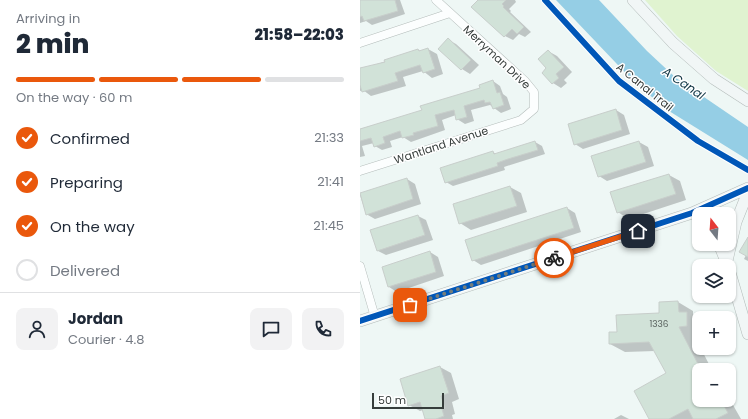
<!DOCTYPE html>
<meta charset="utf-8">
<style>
body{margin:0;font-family:Poppins,sans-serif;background:#f2f2f3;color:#1f2937;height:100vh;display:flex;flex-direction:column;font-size:15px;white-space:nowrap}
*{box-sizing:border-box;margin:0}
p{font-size:13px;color:#747a83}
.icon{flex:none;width:22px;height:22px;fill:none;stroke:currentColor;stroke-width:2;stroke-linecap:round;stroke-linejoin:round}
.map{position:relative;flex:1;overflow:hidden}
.details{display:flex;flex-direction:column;background:#fff;width:360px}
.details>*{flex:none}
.needle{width:26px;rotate:343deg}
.controls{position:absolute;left:332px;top:207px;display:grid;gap:8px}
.controls a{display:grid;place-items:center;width:44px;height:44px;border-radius:8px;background:#fff;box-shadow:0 1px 3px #0004;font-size:20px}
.scale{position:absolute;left:12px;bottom:10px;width:72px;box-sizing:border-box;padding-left:4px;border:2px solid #363d3b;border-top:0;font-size:11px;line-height:14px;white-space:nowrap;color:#363d3b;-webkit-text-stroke:3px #fff;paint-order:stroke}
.pin{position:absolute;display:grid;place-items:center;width:34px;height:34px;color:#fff;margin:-17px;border-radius:8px;box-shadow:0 2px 6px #0006}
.courier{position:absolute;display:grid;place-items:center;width:40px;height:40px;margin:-20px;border:3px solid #ea580c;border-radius:50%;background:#fff;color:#222;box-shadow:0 1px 5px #0007}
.summary em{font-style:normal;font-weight:800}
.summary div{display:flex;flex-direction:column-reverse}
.summary{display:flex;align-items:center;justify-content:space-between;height:68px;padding:0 16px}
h1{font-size:26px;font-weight:800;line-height:30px}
.bar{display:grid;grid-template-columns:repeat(4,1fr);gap:6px 4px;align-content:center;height:48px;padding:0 16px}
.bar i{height:5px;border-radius:3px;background:#e0e1e3}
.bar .on{background:#ea580c}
.bar p{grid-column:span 4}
.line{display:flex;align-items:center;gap:10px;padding:0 16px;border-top:1px solid #e0e1e3}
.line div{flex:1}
.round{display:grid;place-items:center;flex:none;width:42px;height:42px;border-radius:8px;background:#f2f2f3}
ol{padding:0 16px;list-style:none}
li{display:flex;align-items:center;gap:12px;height:44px}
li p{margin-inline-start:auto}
li .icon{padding:4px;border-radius:50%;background:#ea580c;color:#fff;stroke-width:4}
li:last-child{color:#747a83}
li i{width:22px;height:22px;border:2px solid #e0e1e3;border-radius:50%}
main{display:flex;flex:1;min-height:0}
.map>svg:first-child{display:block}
</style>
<main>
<section class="details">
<div class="summary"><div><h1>2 min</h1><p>Arriving in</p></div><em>21:58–22:03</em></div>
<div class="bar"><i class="on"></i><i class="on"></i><i class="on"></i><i></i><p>On the way · 60 m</p></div>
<ol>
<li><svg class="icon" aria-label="check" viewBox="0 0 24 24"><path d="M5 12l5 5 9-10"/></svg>Confirmed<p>21:33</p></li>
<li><svg class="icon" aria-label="check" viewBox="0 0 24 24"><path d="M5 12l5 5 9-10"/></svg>Preparing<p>21:41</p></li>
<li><svg class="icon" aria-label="check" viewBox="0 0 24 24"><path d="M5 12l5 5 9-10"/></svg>On the way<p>21:45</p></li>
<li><i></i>Delivered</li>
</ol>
<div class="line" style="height:72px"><a class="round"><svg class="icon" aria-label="person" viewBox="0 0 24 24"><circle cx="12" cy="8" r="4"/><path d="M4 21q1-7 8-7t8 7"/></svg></a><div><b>Jordan</b><p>Courier · 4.8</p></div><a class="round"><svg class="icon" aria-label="chat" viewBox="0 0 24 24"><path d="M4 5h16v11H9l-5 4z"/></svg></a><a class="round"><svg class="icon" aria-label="phone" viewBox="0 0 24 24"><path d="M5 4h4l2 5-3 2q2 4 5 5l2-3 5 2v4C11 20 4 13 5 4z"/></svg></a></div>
</section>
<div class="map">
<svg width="388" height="419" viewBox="0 0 388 419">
<rect width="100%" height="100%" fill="#eef7f5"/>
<path fill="#e0f3d0" d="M285,0H388V91L356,71L317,36Z"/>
<path fill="#95cee5" d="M196,0H239L287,51L316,78L388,127V160L309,111L276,84Z"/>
<path fill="#0003" d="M0,0H40L45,14L12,25L6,21L0,23Z
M118,0H155L156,2L149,9L151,11L150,12L171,32L165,37L159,34L153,40L145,36L112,7Z
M88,40L96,44L119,65L110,74L102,69L80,49Z
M68,49L77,54L83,74L72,78L63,71L43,77L46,86L11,96L3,90L0,91V70L58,50L61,51Z
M188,51L197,56L212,72L204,80L207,83L201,88L193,83L183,73L188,68Z
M133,81L140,86L143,94L147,97L151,109L141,113L130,105L111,110L114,121L105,124L97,119L96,115L82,120L85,130L51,142L43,137L30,141L32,147L22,150L15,146L14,143L2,146L5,156L0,157V129L63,111L122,89Z
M256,110L264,115L270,134L223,149L215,144Z
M175,142L182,146L185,154L144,167L145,170L93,186L86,182L133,152L136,154Z
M279,142L288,147L294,166L247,181L239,176L233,156Z
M309,175L320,181L326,200L268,219L258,212Z
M47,179L55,184L61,204L15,219L6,214L0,195Z
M150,187L161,193L167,212L111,230L100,223Z
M207,208L215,213L221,232L121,265L113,260Z
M58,216L66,220L73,240L26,255L18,251Z
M388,240V261L384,259L386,255Z
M70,252L78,257L84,276L37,292L29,287L23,268Z
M318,302L333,311V317L339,320V335H334L352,370H339V400H369V398L381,419H290L307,373L295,351L265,352L250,344L258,333L300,314Z
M80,367L91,373L99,399L92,402L95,414L92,415L93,419H66L63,410L60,411L49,405Z
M261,415L269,419H254Z"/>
<path fill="#d1e2d8" stroke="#c8cecb" d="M0,0H35L38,11L4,21L2,16L0,17Z
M118,0H146L142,4L144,6L143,7L164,27L157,34L152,29L144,37L111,7Z
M88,38L111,60L101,70L78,49Z
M68,48L75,69L63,73L60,65L35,73L38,81L2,92L0,85V68L25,62L24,60L58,49L59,51Z
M188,50L204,67L196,74L199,78L192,84L182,73L186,68L178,59Z
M133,80L137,93L140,92L144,105L133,109L130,102L125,103L124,100L104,106L107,117L96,120L94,110L75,115L78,126L53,133L54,135L42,138L40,131L23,137L25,143L14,147L11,138L0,141V129L62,110L60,106L120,88L119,85Z
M256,109L262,130L214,145L208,124Z
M175,141L178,150L148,159L137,163L138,166L85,183L80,168L133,151L134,154Z
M279,141L286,162L238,177L231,156Z
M309,174L316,194L257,213L250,192Z
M47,178L53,199L6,215L0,193Z
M150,186L157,206L99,224L93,204Z
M207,207L214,228L112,261L105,240Z
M58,215L65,235L17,251L10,230Z
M388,237V257L379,252Z
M70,251L76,272L28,287L22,267Z
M318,301L319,312H327V326L319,327L339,366V373L336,375L339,380V400H361L368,413L356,419H333L328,409L309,419H289L274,391L306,373L289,342L249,344V332H257L256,315L299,313V302Z
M80,366L89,393L81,396L85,408L82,409L84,416L76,419H65L60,402L48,406L40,379Z"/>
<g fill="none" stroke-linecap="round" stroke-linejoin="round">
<defs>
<path id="street" d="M0,43L90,13
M0,171L161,120L174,109V92L165,81L76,0
M0,266L15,317"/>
<path id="secondary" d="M273,0L313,43L354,79L388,101
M359,244L367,264
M367,261L376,222L388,192
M369,269L388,334
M0,321L332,213L388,188"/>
</defs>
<use href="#street" stroke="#b4bcba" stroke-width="9"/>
<use href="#secondary" stroke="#b4bcba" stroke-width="12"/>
<use href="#street" stroke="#fcfefe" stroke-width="8"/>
<use href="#secondary" stroke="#f1f6f6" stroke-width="11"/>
<defs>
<path id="cycleway" d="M185,0L259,81L338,141L388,170
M0,321L332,213L388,188"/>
</defs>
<use href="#cycleway" stroke="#fff" stroke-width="8"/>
<use href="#cycleway" stroke="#0057b8" stroke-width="6"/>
</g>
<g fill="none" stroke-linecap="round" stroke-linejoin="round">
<path stroke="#767e7c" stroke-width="4" stroke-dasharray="0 7.2" d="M50,305L194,258"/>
<path stroke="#ea580c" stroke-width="5" d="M194,258L278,231"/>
</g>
<g text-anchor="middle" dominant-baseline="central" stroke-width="3" stroke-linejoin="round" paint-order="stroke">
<g font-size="9" fill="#5d6662">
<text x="299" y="324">1336</text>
</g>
<g font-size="11" fill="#363d3b" stroke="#fff">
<text transform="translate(137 57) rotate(43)">Merryman Drive</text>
<text transform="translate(285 87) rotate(39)">A Canal Trail</text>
<text transform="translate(81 145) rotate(-18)">Wantland Avenue</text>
</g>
<g font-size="12" font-style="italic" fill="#0e3341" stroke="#fff">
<text transform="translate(324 83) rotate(34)">A Canal</text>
</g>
</g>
</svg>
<div class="controls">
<a><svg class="needle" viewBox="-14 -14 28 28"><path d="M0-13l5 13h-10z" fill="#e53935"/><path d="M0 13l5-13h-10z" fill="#747a83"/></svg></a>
<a><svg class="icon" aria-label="layers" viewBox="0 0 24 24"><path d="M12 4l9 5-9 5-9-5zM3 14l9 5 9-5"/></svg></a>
<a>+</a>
<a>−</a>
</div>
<div class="scale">50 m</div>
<div class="pin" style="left:50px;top:305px;background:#ea580c"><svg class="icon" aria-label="bag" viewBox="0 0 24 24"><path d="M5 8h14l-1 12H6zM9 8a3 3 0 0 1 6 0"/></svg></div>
<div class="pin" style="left:278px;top:231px;background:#1f2937"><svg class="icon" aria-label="home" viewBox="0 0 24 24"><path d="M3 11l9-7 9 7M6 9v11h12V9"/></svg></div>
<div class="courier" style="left:194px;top:258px"><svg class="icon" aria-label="bike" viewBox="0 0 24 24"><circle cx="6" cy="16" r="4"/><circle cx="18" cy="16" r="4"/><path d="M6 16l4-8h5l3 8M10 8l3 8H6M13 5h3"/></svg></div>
</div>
</main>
